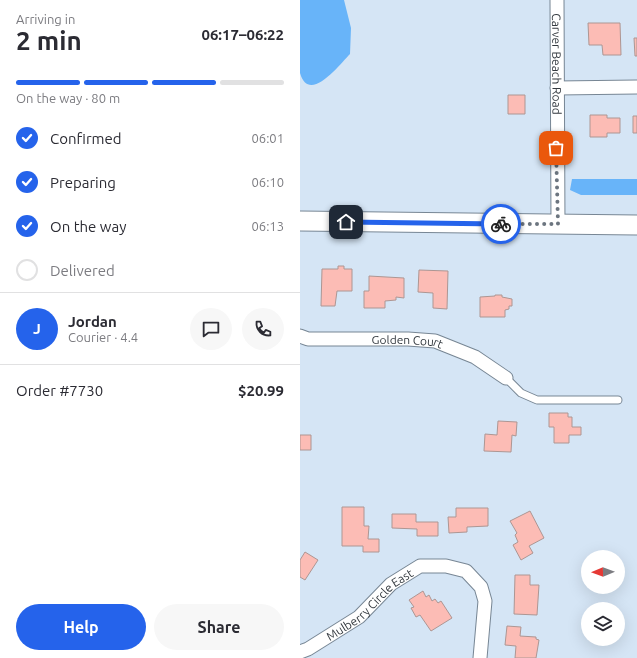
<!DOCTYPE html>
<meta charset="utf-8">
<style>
body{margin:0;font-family:Ubuntu,sans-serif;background:#f7f7f7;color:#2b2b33;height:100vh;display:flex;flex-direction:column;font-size:15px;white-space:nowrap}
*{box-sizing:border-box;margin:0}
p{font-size:13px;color:#7c7c81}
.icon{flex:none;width:22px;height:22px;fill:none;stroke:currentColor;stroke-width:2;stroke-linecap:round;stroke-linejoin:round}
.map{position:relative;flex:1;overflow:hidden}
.drawer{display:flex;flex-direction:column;background:#fff;width:300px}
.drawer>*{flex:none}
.needle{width:26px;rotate:269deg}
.tools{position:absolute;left:281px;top:550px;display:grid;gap:8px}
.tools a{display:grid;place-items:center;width:44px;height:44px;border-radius:50%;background:#fff;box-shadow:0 4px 16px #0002;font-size:20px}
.pin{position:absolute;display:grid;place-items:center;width:34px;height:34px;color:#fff;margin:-17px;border-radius:8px;box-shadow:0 2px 6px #0006}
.courier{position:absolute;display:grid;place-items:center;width:40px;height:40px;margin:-20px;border:3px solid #2563eb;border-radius:50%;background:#fff;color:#222;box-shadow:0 1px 5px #0007}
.overview em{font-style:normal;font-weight:700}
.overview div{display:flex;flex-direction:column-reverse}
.overview{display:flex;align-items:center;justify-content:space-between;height:68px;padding:0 16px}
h1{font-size:26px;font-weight:700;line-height:30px}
.bar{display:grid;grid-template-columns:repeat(4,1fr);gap:6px 4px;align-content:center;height:48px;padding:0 16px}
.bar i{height:5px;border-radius:3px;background:#e1e1e2}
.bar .selected{background:#2563eb}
.bar p{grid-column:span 4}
.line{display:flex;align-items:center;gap:10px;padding:0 16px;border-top:1px solid #e1e1e2}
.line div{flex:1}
.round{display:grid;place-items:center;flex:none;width:42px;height:42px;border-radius:21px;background:#f7f7f7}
ol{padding:0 16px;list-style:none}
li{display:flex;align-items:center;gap:12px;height:44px}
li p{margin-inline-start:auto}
li .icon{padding:4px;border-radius:50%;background:#2563eb;color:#fff;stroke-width:4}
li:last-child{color:#7c7c81}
li i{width:22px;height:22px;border:2px solid #e1e1e2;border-radius:50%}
.primary-button{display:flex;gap:8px;margin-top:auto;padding:8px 16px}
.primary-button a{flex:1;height:46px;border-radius:24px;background:#2563eb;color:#fff;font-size:16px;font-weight:700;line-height:46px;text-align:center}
.primary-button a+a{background:#f7f7f7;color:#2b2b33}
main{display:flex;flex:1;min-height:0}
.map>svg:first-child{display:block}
</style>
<main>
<section class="drawer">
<div class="overview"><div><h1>2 min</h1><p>Arriving in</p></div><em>06:17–06:22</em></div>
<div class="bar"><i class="selected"></i><i class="selected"></i><i class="selected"></i><i></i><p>On the way · 80 m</p></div>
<ol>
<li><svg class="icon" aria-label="check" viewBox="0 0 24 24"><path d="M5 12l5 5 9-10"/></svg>Confirmed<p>06:01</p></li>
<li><svg class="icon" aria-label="check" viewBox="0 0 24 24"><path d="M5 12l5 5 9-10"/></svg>Preparing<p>06:10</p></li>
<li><svg class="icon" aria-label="check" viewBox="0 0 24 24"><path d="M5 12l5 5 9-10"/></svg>On the way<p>06:13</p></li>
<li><i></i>Delivered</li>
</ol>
<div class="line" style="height:72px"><b class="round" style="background:#2563eb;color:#fff">J</b><div><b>Jordan</b><p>Courier · 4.4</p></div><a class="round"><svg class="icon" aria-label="chat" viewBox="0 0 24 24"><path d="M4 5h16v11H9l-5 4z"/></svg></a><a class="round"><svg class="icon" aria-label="phone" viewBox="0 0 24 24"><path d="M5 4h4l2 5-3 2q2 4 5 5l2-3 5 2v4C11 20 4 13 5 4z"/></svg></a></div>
<div class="line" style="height:52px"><div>Order #7730</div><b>$20.99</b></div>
<div class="primary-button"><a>Help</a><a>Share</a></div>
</section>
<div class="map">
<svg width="337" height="658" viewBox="0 0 337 658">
<rect width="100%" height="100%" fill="#d5e5f5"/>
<path fill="#68b4f9" d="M0,0H44L51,28L50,54C40,64 9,105 0,73Z
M272,179H337V195H281L270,190Z"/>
<path fill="#fcbcb5" stroke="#ad9693" d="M288,23H320L321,55H303L302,45H289Z
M334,38H337V56H335Z
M208,95H225V114H208Z
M290,115H307V118H320V133H307V137H290Z
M333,116H337V133H333Z
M38,266H44V269H52V291H37L35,306H21L22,269H38Z
M119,270L148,271L147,309L133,308V293L118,292Z
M69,276L104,278V298L96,297V300L85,301V308H64V291H69Z
M195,295H202V297L212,299V306H209V309L205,310V317H180V297L195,296Z
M249,413H268V417H272V427H281V435H269V443H254V427H249Z
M198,421L217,422L216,436L212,435L211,452L184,451L185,434L197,435Z
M0,435H11V450H0Z
M42,507H64V526H69L68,539H79V552H63V546H42Z
M156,508H188V526L167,527V532L149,533L148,517H156Z
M230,511L244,538L229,546L233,553L221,560L213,545L218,542L215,535L217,533L210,521Z
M92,514H116V522H138V536H117V529L92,528Z
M5,552L18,560L5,580L0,577V560Z
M215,575H230V585H239L237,615L214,614Z
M123,591L126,597L129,595L132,601L135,599L138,603L141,601L152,618L131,631L120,615L116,617L111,608L114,607L109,600Z
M207,626L221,627L220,636L236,637V639L239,640L236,658H215L216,646L205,645Z"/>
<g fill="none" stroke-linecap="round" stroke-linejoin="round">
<defs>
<path id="service" d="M206,378L221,393L237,400H318"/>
<g id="minor">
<path id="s1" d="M257,0L258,224"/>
<path d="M257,88L337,87"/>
<path id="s2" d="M0,336L8,339H108L135,341L175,357L206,378"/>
<path id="s3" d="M0,652L8,649L59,617L91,584L120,566H146L166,571L181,587L185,601L180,658"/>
</g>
<path id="secondary" d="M0,221L337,225"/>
</defs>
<use href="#service" stroke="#778694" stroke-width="9"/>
<use href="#minor" stroke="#778694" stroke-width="15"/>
<use href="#secondary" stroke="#778694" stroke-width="21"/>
<use href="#service" stroke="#fff" stroke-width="7"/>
<use href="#minor" stroke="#fff" stroke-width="13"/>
<use href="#secondary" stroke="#fff" stroke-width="19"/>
</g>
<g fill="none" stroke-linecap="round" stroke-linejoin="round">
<path stroke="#6c757f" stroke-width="4" stroke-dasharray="0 7.2" d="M201,224H258L256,148"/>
<path stroke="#2563eb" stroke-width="5" d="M46,222L201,224"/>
</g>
<g text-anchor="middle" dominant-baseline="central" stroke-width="3" stroke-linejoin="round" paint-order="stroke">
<g font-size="12" fill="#33393f" stroke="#e5f2ff">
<text stroke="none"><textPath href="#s1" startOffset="64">Carver Beach Road</textPath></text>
<text stroke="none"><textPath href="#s2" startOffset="108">Golden Court</textPath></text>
<text stroke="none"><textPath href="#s3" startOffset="85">Mulberry Circle East</textPath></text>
</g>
</g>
</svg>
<div class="tools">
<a><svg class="needle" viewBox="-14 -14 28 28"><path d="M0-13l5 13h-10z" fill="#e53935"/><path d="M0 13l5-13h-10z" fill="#7c7c81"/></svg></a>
<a><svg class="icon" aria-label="layers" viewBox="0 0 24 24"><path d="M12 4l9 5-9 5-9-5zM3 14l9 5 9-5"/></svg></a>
</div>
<div class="pin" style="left:256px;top:148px;background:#ea580c"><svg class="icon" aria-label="bag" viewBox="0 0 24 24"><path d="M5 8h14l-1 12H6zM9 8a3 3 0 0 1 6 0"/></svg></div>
<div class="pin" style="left:46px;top:222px;background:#1f2937"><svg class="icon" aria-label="home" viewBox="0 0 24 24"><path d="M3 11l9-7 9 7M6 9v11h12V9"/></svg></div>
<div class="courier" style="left:201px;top:224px"><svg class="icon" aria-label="bike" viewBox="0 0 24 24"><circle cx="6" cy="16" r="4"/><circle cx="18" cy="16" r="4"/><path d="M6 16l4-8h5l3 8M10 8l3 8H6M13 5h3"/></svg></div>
</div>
</main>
